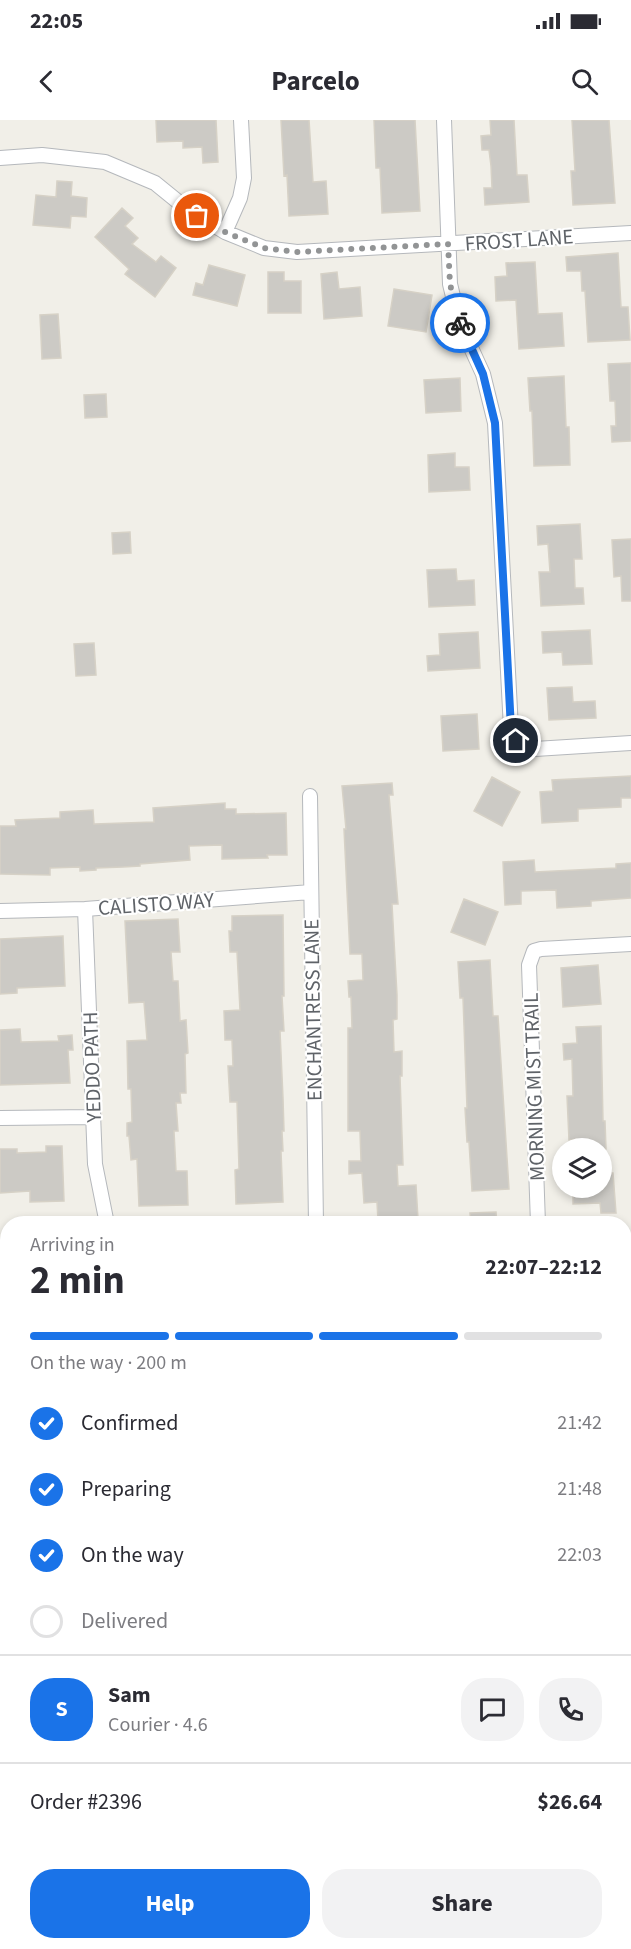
<!DOCTYPE html>
<meta charset="utf-8">
<style>
body{margin:0;font-family:"Source Sans 3",sans-serif;background:#f2f2f3;color:#2b2b33;height:100vh;display:flex;flex-direction:column;font-size:22px;white-space:nowrap}
*{box-sizing:border-box;margin:0}
p{font-size:20px;color:#7c7c81}
.icon{flex:none;width:33px;height:33px;fill:none;stroke:currentColor;stroke-width:2;stroke-linecap:round;stroke-linejoin:round}
.map{position:relative;flex:1;overflow:hidden}
.sheet{position:absolute;left:0px;top:1096px;width:632px;height:734px;display:flex;flex-direction:column;background:#fff;border-radius:24px 24px 0 0;box-shadow:0 3px 9px #0003}
.sheet>*{flex:none}
.controls{position:absolute;left:552px;top:1018px;display:grid;gap:12px}
.controls a{display:grid;place-items:center;width:60px;height:60px;border-radius:50%;background:#fff;box-shadow:0 3px 9px #0003;font-size:30px}
.pin{position:absolute;display:grid;place-items:center;width:51px;height:51px;color:#fff;margin:-26px;border:3px solid #fff;border-radius:50%;box-shadow:0 2px 6px #0007}
.courier{position:absolute;display:grid;place-items:center;width:60px;height:60px;margin:-30px;border:4px solid #1a73e8;border-radius:50%;background:#fff;color:#222;box-shadow:0 2px 8px #0007}
.headline em{font-style:normal;font-weight:700}
.headline div{display:flex;flex-direction:column-reverse}
.headline{display:flex;align-items:center;justify-content:space-between;height:102px;padding:0 30px}
h1{font-size:39px;font-weight:700;line-height:45px}
.bar{display:grid;grid-template-columns:repeat(4,1fr);gap:9px 6px;align-content:center;height:72px;padding:0 30px}
.bar i{height:8px;border-radius:4px;background:#e1e1e2}
.bar .on{background:#1a73e8}
.bar p{grid-column:span 4}
.line{display:flex;align-items:center;gap:15px;padding:0 30px;border-top:2px solid #e1e1e2}
.line div{flex:1}
.round{display:grid;place-items:center;flex:none;width:63px;height:63px;border-radius:24px;background:#f2f2f3}
ol{padding:0 30px;list-style:none}
li{display:flex;align-items:center;gap:18px;height:66px}
li p{margin-inline-start:auto}
li .icon{padding:6px;border-radius:50%;background:#1a73e8;color:#fff;stroke-width:4}
li:last-child{color:#7c7c81}
li i{width:33px;height:33px;border:3px solid #e1e1e2;border-radius:50%}
.button{display:flex;gap:12px;margin-top:auto;padding:12px 30px}
.button a{flex:1;height:69px;border-radius:24px;background:#1a73e8;color:#fff;font-size:24px;font-weight:700;line-height:69px;text-align:center}
.button a+a{background:#f2f2f3;color:#2b2b33}
.status{display:flex;justify-content:space-between;align-items:center;height:42px;padding:0 30px;background:#fff;direction:ltr}
.status svg{height:16px;fill:currentColor}
header{display:flex;justify-content:space-between;align-items:center;height:78px;padding:0 30px;background:#fff;font-size:27px;font-weight:700}
.map>svg:first-child{display:block}
</style>
<div class="status"><b>22:05</b><svg viewBox="0 0 49 12"><path d="M0 12V9h3v3zM5 12V6h3v6zM10 12V3h3v9zM15 12V0h3v12zM26 1h20v11H26zM47 4h2v5h-2z"/></svg></div>
<header><svg class="icon" aria-label="back" viewBox="0 0 24 24"><path d="M15 5l-7 7 7 7"/></svg>Parcelo<svg class="icon" aria-label="search" viewBox="0 0 24 24"><circle cx="10" cy="10" r="6"/><path d="M15 15l6 6"/></svg></header>
<div class="map">
<svg width="631" height="1829" viewBox="0 0 631 1829">
<rect width="100%" height="100%" fill="#f1efe8"/>
<path fill="#e1ded6" d="M0,1239H8L7,1606L0,1605Z
M624,1264L631,1267V1484L624,1499Z"/>
<path fill="#cccac5" stroke="#d6d1c6" stroke-width="1.5" d="M156,0H216L218,42L203,43L202,27L183,28V21L157,22Z
M281,0H309L313,62L326,61L328,94L289,96L287,55L284,56Z
M374,0H415L420,91L382,93L380,48H376Z
M490,0H514L517,55H527L529,82L485,85L484,68H492L491,46L489,30H482L481,16L491,15Z
M572,0H609L615,83L573,85L571,51H575Z
M57,61L72,62L71,76L87,78L86,97L71,96L70,108L33,105L36,75L56,77Z
M122,88L133,98L125,106L138,118L132,124L156,142L161,136L176,148L155,177L125,154L129,149L95,117Z
M618,133L621,187H628L630,220L588,222L585,171H582L581,151H567L566,137Z
M535,142L538,194L562,193L564,226L519,229L516,180L496,181L495,157L507,156L506,143Z
M209,145L245,155L237,186L193,175L196,163L203,165Z
M268,152H284V161H301V193H268Z
M337,152L339,169L360,167L362,196L324,199L321,154Z
M394,169L432,175L426,212L388,206Z
M58,194L61,238L42,239L40,195Z
M631,243V321L612,322L611,306H616L615,281H610L608,244Z
M564,256L566,307H569L570,345L534,346L532,291H530L528,258Z
M460,258L461,291L426,293L424,260Z
M106,274L107,297L85,298L84,275Z
M455,333V347H469L470,370L429,372L428,335Z
M580,404L582,439H574L575,468H583L584,484L541,486L539,452H550L548,424L538,425L537,406Z
M130,412L131,433L113,434L112,413Z
M631,419V481H622L621,456L614,457L612,420Z
M456,449L457,461L474,460L475,485L429,487L427,450Z
M590,510L592,544L563,545L562,532L543,533L542,512Z
M478,512L480,548L428,551L427,536L440,535L439,514Z
M94,523L96,555L76,556L74,524Z
M572,567L573,582L595,581L596,598L549,600L547,568Z
M477,594L479,629L443,631L441,596Z
M631,656V678H621V687L578,689V701L542,703L540,672L553,671L552,660Z
M492,657L520,672L502,706L474,691Z
M392,663L393,675H389L398,784H392L397,875V899L393,900L394,932L402,931V956H400L403,1045H397L398,1066L416,1065L418,1099L378,1101L377,1082L364,1083L362,1053L349,1054V1041H361L360,1011H348V908H352L351,877H349L348,861L363,860L362,834H350L344,709H346L342,666Z
M225,683V689H236V694L286,693L287,735H267L268,738L222,739V725L189,726L190,740L140,744V746L123,747L96,748V750L80,751V747L50,748V755L0,754V706H16L15,700L60,698V692L93,690L94,704L154,702L153,688Z
M534,740L535,752L616,748V744L631,743V778L591,781V786L557,788L556,770L521,771V784L505,785L503,742Z
M464,779L498,792L485,825L451,812Z
M283,795L284,876H282L284,911H280L283,978L284,1011H282L283,1031H281L283,1082L236,1084L235,1050L239,1049L237,982H230L228,946H233L232,920H225L224,891L240,890L237,832H230L229,811H232V796Z
M178,799L180,832H171L173,861H178L180,901L186,900L188,933L185,934L186,973H180L181,983H176L178,1011H174L176,1051H187L188,1085L139,1086L137,1039L131,1040L129,1016H127V1003L132,1002L131,969H128L127,921L147,920L144,882L129,883L125,801Z
M63,816L65,866L17,868V873L0,874V819Z
M490,840L493,896H498L509,1069L472,1071L469,1022H467L465,988H467L463,878H460L458,842Z
M598,845L601,884L563,887L561,848Z
M601,906L603,1001H605L606,1029H576V1019L569,1020L567,976H573L572,939L564,940L563,924L577,923L576,907Z
M20,909L21,922L59,921L58,916L72,915L73,930H68L70,963L0,965V910Z
M46,1026H62L64,1081L30,1082V1071L0,1073V1029H17V1033L46,1032Z
M602,1053H613L616,1093H601L600,1083L573,1084V1068H602Z
M496,1092L497,1104H471L470,1093Z"/>
<g fill="none" stroke-linecap="round" stroke-linejoin="round">
<defs>
<path id="lane" d="M0,1276H8
M0,1396L5,1469
M418,1829L420,1822"/>
<path id="street" d="M444,0L450,164L457,193L462,208L483,254L495,303L511,609L516,621L535,629L631,623
M0,38L42,35L105,42L155,63L187,89L225,112L264,128L297,132L631,113
M225,112L240,78L244,58L241,0
M310,676L316,1104
M85,789L95,1044L107,1104
M0,791L85,789L311,772
M0,998L94,997
M538,1104L529,845L534,831L541,829L631,824
M624,1257L631,1259
M624,1581L631,1560
M0,1769H8
M163,1822L168,1829
M578,1822L579,1829"/>
<path id="secondary" d="M0,1622L8,1623
M376,1822L385,1829"/>
</defs>
<use href="#lane" stroke="#b5b8bc" stroke-width="9"/>
<use href="#street" stroke="#b5b8bc" stroke-width="16"/>
<use href="#secondary" stroke="#b6babf" stroke-width="22"/>
<use href="#lane" stroke="#fff" stroke-width="7"/>
<use href="#street" stroke="#fff" stroke-width="14"/>
<use href="#secondary" stroke="#fff" stroke-width="20"/>
</g>
<g fill="none" stroke-linecap="round" stroke-linejoin="round">
<path stroke="#929495" stroke-width="6" stroke-dasharray="0 10.8" d="M197,96L225,112L264,128L297,132L448,124L450,164L460,203"/>
<path stroke="#1a73e8" stroke-width="8" d="M460,203L483,254L495,303L511,609L516,621"/>
</g>
<g text-anchor="middle" dominant-baseline="central" stroke-width="4.5" stroke-linejoin="round" paint-order="stroke">
<g font-size="21" fill="#5f6368" stroke="#fff">
<text transform="translate(519 120) rotate(-4)">FROST LANE</text>
<text transform="translate(156 784) rotate(-4)">CALISTO WAY</text>
<text transform="translate(313 890) rotate(-91)">ENCHANTRESS LANE</text>
<text transform="translate(92 947) rotate(-92)">YEDDO PATH</text>
<text transform="translate(534 967) rotate(-92)">MORNING MIST TRAIL</text>
</g>
</g>
</svg>
<div class="controls">
<a><svg class="icon" aria-label="layers" viewBox="0 0 24 24"><path d="M12 4l9 5-9 5-9-5zM3 14l9 5 9-5"/></svg></a>
</div>
<div class="pin" style="left:197px;top:96px;background:#ea580c"><svg class="icon" aria-label="bag" viewBox="0 0 24 24"><path d="M5 8h14l-1 12H6zM9 8a3 3 0 0 1 6 0"/></svg></div>
<div class="pin" style="left:516px;top:621px;background:#1f2937"><svg class="icon" aria-label="home" viewBox="0 0 24 24"><path d="M3 11l9-7 9 7M6 9v11h12V9"/></svg></div>
<div class="courier" style="left:460px;top:203px"><svg class="icon" aria-label="bike" viewBox="0 0 24 24"><circle cx="6" cy="16" r="4"/><circle cx="18" cy="16" r="4"/><path d="M6 16l4-8h5l3 8M10 8l3 8H6M13 5h3"/></svg></div>
<section class="sheet">
<div class="headline"><div><h1>2 min</h1><p>Arriving in</p></div><em>22:07–22:12</em></div>
<div class="bar"><i class="on"></i><i class="on"></i><i class="on"></i><i></i><p>On the way · 200 m</p></div>
<ol>
<li><svg class="icon" aria-label="check" viewBox="0 0 24 24"><path d="M5 12l5 5 9-10"/></svg>Confirmed<p>21:42</p></li>
<li><svg class="icon" aria-label="check" viewBox="0 0 24 24"><path d="M5 12l5 5 9-10"/></svg>Preparing<p>21:48</p></li>
<li><svg class="icon" aria-label="check" viewBox="0 0 24 24"><path d="M5 12l5 5 9-10"/></svg>On the way<p>22:03</p></li>
<li><i></i>Delivered</li>
</ol>
<div class="line" style="height:108px"><b class="round" style="background:#1a73e8;color:#fff">S</b><div><b>Sam</b><p>Courier · 4.6</p></div><a class="round"><svg class="icon" aria-label="chat" viewBox="0 0 24 24"><path d="M4 5h16v11H9l-5 4z"/></svg></a><a class="round"><svg class="icon" aria-label="phone" viewBox="0 0 24 24"><path d="M5 4h4l2 5-3 2q2 4 5 5l2-3 5 2v4C11 20 4 13 5 4z"/></svg></a></div>
<div class="line" style="height:78px"><div>Order #2396</div><b>$26.64</b></div>
<div class="button"><a>Help</a><a>Share</a></div>
</section>
</div>
